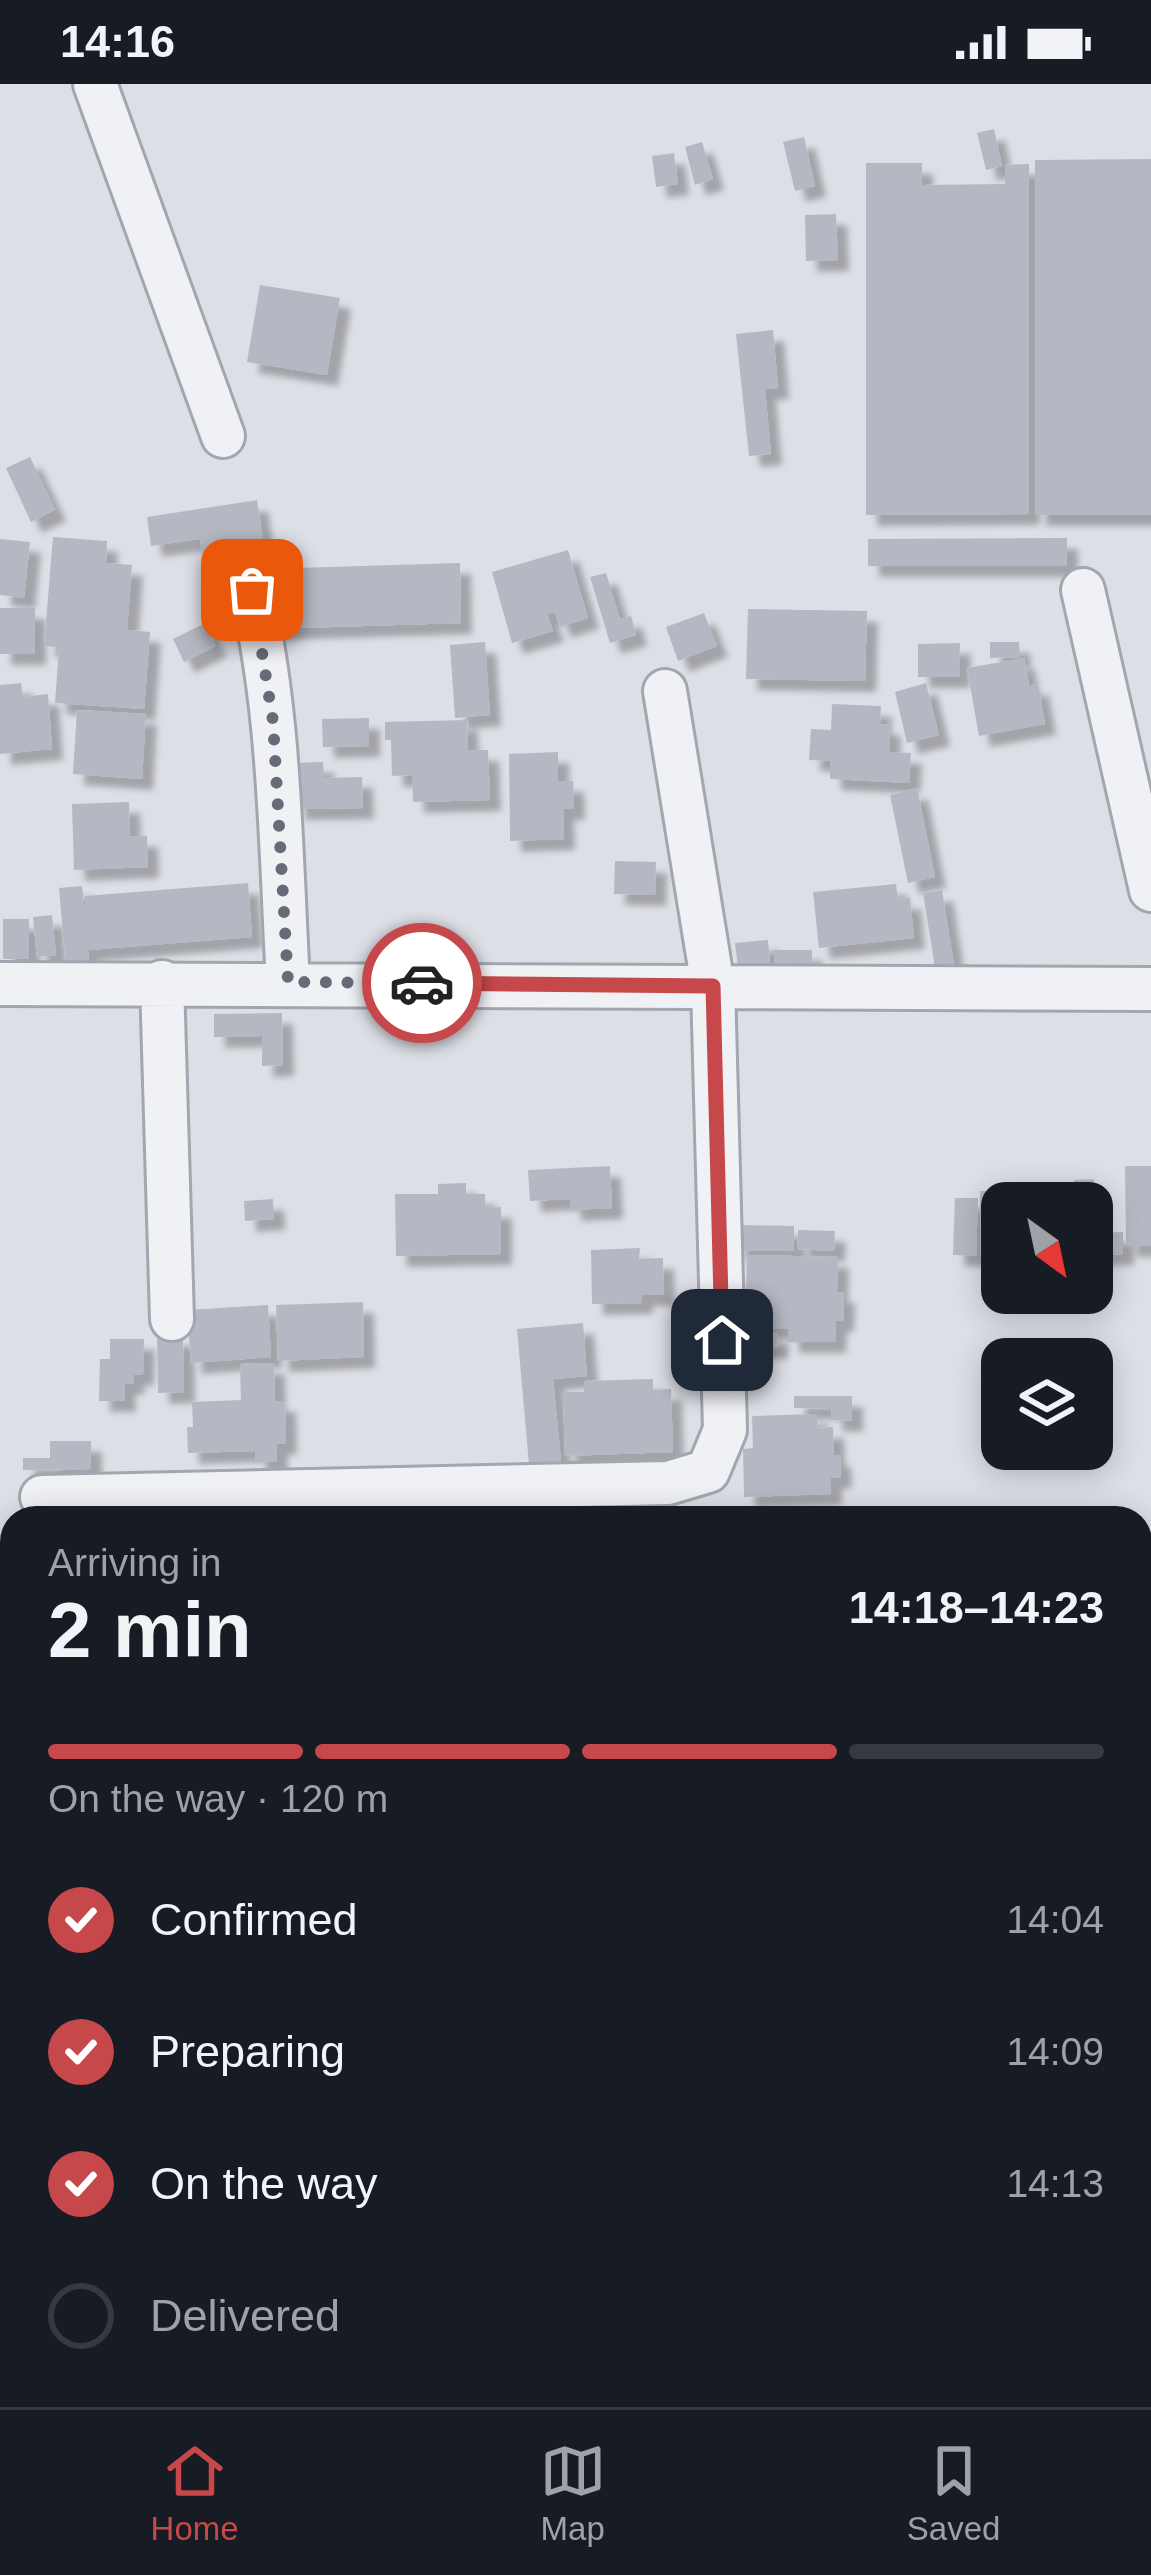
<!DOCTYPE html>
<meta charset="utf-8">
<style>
body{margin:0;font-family:Helvetica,sans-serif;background:#20242c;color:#f1f3f6;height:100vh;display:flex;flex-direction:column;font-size:45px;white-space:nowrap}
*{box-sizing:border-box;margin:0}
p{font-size:39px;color:#9ea1a6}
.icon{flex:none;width:66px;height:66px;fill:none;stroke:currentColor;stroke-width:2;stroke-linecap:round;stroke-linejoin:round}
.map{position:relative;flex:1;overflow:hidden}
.side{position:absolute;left:0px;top:1422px;width:1152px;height:903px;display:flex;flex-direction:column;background:#171b24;border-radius:36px 36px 0 0;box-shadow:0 6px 30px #0003}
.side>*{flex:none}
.needle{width:78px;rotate:147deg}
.tools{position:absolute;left:981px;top:1098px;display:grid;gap:24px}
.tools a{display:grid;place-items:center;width:132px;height:132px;border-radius:24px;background:#171b24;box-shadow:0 6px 30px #0003;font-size:60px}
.pin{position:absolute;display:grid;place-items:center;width:102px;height:102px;color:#fff;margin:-51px;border-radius:24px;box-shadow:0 6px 18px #0006}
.courier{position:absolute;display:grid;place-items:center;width:120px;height:120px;margin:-60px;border:9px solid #c6484a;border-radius:50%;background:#fff;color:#222;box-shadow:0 3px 15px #0007}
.head em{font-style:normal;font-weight:700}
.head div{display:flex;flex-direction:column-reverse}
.head{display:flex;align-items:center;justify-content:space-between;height:204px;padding:0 48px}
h1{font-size:78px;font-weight:700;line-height:90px}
.bar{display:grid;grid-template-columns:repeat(4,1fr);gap:18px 12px;align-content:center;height:144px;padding:0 48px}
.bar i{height:15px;border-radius:9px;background:#363941}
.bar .current{background:#c6484a}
.bar p{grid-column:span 4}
ol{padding:0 48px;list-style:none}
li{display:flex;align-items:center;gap:36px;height:132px}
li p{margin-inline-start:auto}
li .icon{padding:12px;border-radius:50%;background:#c6484a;color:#fff;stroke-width:4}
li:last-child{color:#9ea1a6}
li i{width:66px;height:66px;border:6px solid #363941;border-radius:50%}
.status{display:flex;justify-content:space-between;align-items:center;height:84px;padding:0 60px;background:#171b24;direction:ltr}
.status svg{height:33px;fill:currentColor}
.menu{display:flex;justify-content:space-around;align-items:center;height:168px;border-top:3px solid #363941;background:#171b24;font-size:33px;color:#9ea1a6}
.menu a{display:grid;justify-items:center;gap:6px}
.menu .current{color:#c6484a}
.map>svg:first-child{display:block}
</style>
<div class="status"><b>14:16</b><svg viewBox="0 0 49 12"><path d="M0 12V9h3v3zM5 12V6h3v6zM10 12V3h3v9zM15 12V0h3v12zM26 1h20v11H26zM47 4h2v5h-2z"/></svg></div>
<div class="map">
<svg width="1151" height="2323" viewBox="0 0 1151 2323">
<defs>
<filter id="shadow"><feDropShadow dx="11" dy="11" stdDeviation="3" flood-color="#0004"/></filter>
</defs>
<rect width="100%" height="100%" fill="#dddfe6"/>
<path fill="#b5b8c2" filter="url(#shadow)" d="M994,45L1002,82L986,86L977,49Z
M804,53L815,102L795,107L783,58Z
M702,58L713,95L695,101L685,63Z
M674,69L678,100L656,103L652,72Z
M1151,75V431H1035V76Z
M866,79H922V101L1005,100V81L1029,80V430L866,431Z
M836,130L838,176L806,177L805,131Z
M260,201L340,214L327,291L247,278Z
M773,246L778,304L765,305L771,370L749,372L736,250Z
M30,373L55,426L31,438L6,384Z
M257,416L264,463L203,472L200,455L151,462L147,433Z
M53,453L107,457L106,479L132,481L127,546L150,548L144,625L55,619L59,563L44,562Z
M1067,454V482H868V455Z
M0,455L30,458L24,514L0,511Z
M568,466L588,534L560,543L555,528L547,530L553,547L512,559L492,488Z
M460,479L461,539L266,545L265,485Z
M606,489L620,535L631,532L636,551L610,559L590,493Z
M0,524H35V570H0Z
M748,525L867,527L865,597L746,595Z
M704,529L717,562L678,577L666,543Z
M205,539L216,562L184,578L173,555Z
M485,558L490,631L455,634L450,561Z
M990,558H1019L1020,573L990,574Z
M960,559L959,593H918V560Z
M1024,574L1029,602L1038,600L1045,640L979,652L967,584Z
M21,599L23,613L48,610L52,665L0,670V601Z
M926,599L939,651L907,659L895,608Z
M832,620L881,622L880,640L890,641L889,668L911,669L909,699L830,695V677L809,676L811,645L831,646Z
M77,626L146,630L142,695L73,690Z
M369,634V662L323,663L322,635Z
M467,636L468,666H488L490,716L413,718L412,691L392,692L391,656H385V638Z
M558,668V697H573L574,725H563L564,755L510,757L509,670Z
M323,678L324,694L362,693L363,724L294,725L293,679Z
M917,704L935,793L908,799L890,711Z
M129,718L130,752H147L148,783L74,786L72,720Z
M615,777L656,778L655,811L614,810Z
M248,799L252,853L88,866L89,881L66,884L59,804L82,802L85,829V812Z
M896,800L898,815L910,814L914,854L819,864L813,808Z
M942,806L954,881L935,884L923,809Z
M52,831L56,871L37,873L33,833Z
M3,835H29V875H3Z
M768,856L770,881L738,884L735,859Z
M774,866H812V886H774Z
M282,929L283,981L262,982V952L214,953V930Z
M610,1082L612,1124L570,1126V1115L530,1117L528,1086Z
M1125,1082H1151V1162H1126Z
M1094,1095V1119H1075L1074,1096Z
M466,1099V1110H485V1124L501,1123V1170L396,1172L395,1110H438V1100Z
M1008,1106V1119H1002V1172H980V1107Z
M955,1114H978L976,1172L953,1171Z
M273,1115L274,1135L245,1137L244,1117Z
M734,1141L794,1142V1167H734Z
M798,1146L835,1147L834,1167L797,1165Z
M1123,1148V1170L1092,1171V1149Z
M640,1164L639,1175L663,1174L664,1211H642V1219L592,1220L591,1166Z
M747,1171L838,1173L837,1208H844L843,1237H836L835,1258H788V1245L745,1244Z
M363,1218L364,1273L278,1277L276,1221Z
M268,1221L271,1273L191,1279L187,1226Z
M583,1239L587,1292L553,1295L561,1377L529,1380L517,1245Z
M742,1249H778L777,1264H742Z
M183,1251L184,1308L158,1309L157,1252Z
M110,1255H144L143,1291L133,1290L134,1299L124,1300L125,1317H99L100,1275H110Z
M274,1279L275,1317H285L286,1359L277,1360V1377L255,1378V1367L188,1369L187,1343H193L192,1318L241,1316L240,1280Z
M653,1295V1306L671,1305L673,1368L565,1372L563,1308H584V1297Z
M794,1312H852V1337L831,1336L832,1325L794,1324Z
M817,1330V1344L833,1343L834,1372L840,1371L841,1393L831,1394V1410L744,1413L743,1365L753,1364L752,1332Z
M50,1357H91V1385L23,1386V1374H50Z
M832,2313H1026L1028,2323H772Z"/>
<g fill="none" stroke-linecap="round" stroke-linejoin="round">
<defs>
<path id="minor" d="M95,0L223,352
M245,481C281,616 280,759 288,898
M1083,506L1151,806
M162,898L172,1235
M0,900L1151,905
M42,1413L668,1399L708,1387L725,1346L713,902L665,607
M1140,2102L1151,2101
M707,2313L709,2323"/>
</defs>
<use href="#minor" stroke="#a3a6b0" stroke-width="48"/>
<use href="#minor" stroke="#eff1f5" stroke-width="42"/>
</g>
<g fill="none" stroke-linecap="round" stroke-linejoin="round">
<path stroke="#676b78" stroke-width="12" stroke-dasharray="0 21.6" d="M252,506L273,637L288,898L422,899"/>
<path stroke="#c6484a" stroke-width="15" d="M422,899L713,902L722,1256"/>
</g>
</svg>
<div class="tools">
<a><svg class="needle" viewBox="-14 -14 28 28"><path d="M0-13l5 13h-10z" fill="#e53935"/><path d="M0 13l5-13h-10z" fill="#9ea1a6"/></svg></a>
<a><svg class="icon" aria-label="layers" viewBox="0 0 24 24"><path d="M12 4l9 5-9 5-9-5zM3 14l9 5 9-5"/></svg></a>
</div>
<div class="pin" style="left:252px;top:506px;background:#ea580c"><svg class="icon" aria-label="bag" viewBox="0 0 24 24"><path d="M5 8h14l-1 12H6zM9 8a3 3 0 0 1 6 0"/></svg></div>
<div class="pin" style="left:722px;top:1256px;background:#1f2937"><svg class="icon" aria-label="home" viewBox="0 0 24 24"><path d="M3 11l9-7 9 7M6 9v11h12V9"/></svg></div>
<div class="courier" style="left:422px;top:899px"><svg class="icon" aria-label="car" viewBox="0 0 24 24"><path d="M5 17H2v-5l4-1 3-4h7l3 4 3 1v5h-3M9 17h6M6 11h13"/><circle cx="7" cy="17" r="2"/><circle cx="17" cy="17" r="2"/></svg></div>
<section class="side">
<div class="head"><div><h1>2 min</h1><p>Arriving in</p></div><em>14:18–14:23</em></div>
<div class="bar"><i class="current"></i><i class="current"></i><i class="current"></i><i></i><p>On the way · 120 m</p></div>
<ol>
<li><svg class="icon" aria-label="check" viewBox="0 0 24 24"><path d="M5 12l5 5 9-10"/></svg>Confirmed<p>14:04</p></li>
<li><svg class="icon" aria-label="check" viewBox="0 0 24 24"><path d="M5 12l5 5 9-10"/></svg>Preparing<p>14:09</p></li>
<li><svg class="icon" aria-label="check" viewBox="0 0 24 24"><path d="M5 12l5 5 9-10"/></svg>On the way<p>14:13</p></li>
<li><i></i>Delivered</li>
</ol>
</section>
</div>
<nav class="menu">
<a class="current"><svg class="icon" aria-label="home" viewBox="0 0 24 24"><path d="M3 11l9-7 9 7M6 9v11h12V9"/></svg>Home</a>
<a><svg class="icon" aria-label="map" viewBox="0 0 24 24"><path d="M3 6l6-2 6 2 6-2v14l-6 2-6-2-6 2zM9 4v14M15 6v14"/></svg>Map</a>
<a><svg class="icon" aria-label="saved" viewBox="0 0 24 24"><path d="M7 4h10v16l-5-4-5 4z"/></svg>Saved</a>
</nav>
